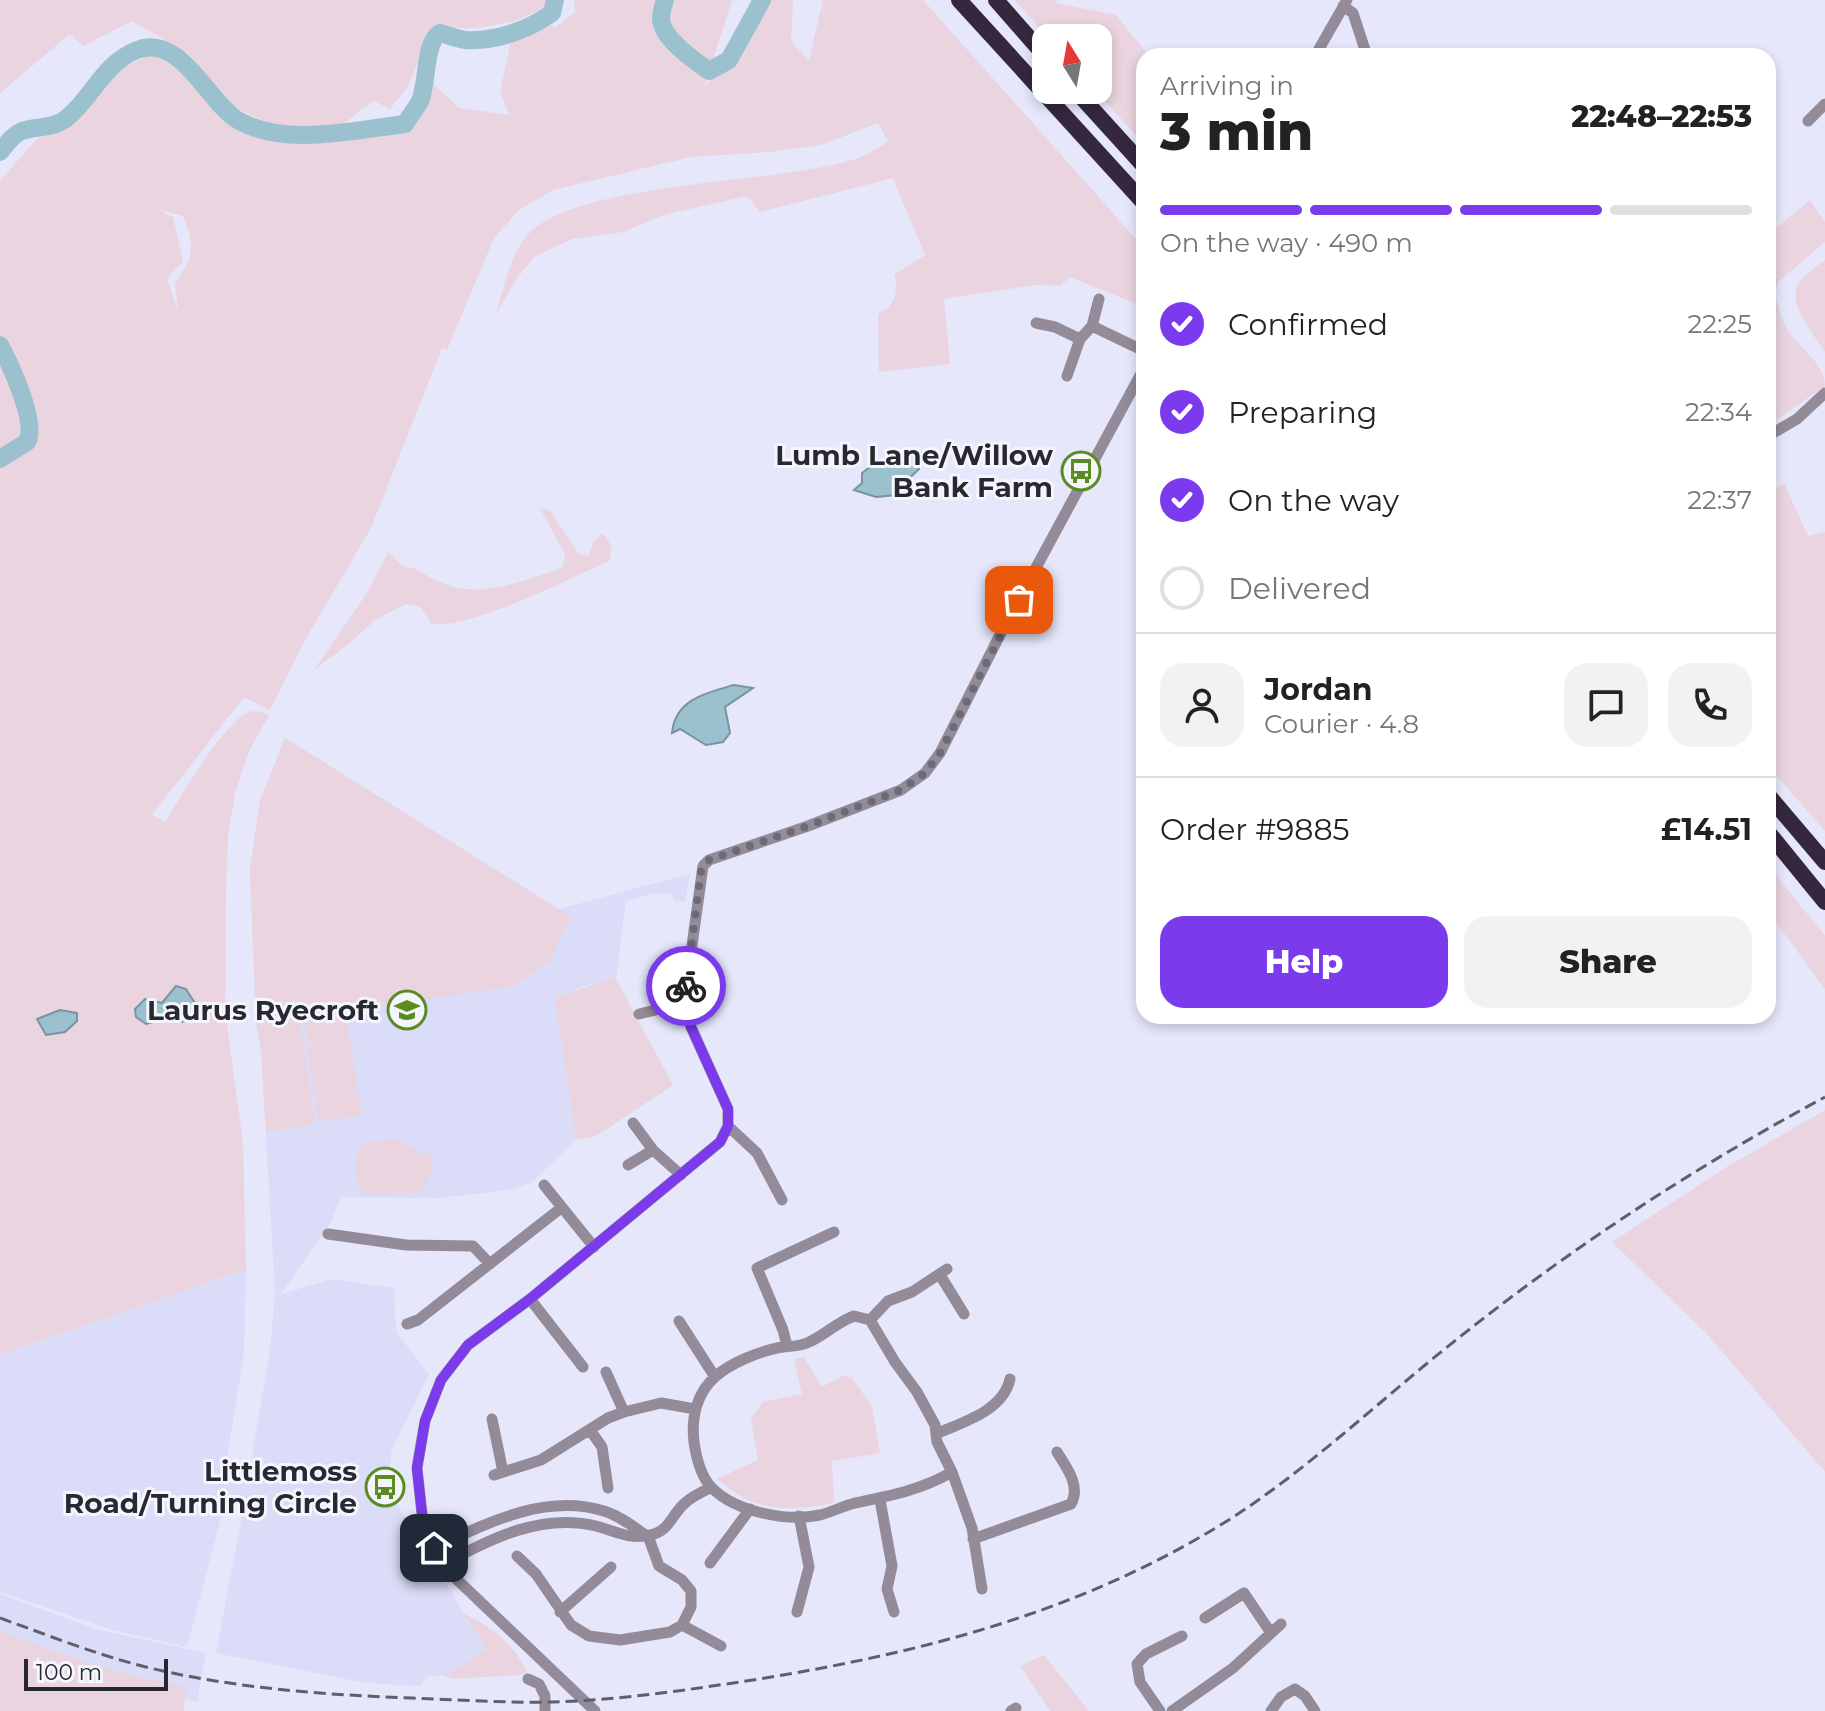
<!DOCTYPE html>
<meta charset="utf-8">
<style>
body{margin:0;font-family:Montserrat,sans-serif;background:#f2f2f2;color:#222;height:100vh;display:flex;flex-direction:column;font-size:30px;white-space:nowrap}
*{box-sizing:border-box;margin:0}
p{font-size:26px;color:#767676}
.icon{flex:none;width:44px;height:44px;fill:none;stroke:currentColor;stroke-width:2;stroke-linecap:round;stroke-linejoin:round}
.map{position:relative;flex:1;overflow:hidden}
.side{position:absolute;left:1136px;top:48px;width:640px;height:976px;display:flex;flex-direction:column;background:#fff;border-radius:24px;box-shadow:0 4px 12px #0003}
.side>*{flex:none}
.needle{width:52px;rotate:349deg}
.buttons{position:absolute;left:1032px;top:24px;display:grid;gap:16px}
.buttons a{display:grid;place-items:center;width:80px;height:80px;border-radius:16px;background:#fff;box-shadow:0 4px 12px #0003;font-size:40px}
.scale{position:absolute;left:24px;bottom:20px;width:144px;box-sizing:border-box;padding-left:8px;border:4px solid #282830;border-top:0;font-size:22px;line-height:28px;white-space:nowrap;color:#282830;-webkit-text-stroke:6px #f5f5fd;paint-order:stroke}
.pin{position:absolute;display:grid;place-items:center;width:68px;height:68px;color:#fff;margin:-34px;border-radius:16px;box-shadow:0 4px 12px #0006}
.courier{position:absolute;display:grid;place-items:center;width:80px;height:80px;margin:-40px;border:6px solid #7c3aed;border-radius:50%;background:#fff;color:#222;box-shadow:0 2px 10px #0007}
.overview em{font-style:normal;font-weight:800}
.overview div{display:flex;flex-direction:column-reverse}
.overview{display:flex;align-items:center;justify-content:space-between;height:136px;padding:0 24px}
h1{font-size:52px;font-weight:800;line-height:60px}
.bar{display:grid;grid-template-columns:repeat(4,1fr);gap:12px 8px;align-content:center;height:96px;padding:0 24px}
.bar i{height:10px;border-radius:6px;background:#e0e0e0}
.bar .current{background:#7c3aed}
.bar p{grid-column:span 4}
.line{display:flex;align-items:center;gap:20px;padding:0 24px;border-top:2px solid #e0e0e0}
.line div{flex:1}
.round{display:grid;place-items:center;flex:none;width:84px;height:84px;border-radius:24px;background:#f2f2f2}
ol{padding:0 24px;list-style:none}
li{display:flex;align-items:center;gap:24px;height:88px}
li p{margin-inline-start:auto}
li .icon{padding:8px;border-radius:50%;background:#7c3aed;color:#fff;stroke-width:4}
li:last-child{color:#767676}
li i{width:44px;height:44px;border:4px solid #e0e0e0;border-radius:50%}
.cta{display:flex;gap:16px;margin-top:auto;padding:16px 24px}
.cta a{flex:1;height:92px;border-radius:24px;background:#7c3aed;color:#fff;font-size:32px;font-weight:800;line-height:92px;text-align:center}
.cta a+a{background:#f2f2f2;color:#222}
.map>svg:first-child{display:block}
</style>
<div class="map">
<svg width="1825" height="1711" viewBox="0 0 1825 1711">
<rect width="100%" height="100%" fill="#e6e7fb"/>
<path fill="#dbdcf8" d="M285,738L559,909L690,874L685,902L673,900V894L654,893L626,901L616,979L584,986L556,998L576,1140L531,1183L507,1190L440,1198L341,1197L331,1222L281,1294L333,1279L394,1288L396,1332L429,1374L391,1452L389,1491L486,1649L444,1676L429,1675L421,1686L366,1683L216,1653L243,1511L225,1503L187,1647L112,1630L0,1592V1355L246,1269L244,1353L225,1469L248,1480L270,1350L275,1294L261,1049L256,1022L250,869L260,801Z
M0,1594L96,1629L206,1653L197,1702L0,1646Z"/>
<path fill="#e9d4df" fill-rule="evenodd" d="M0,0H547L548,6L515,21L478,28H446L430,35L407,88L390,109L374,101L360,110L341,127L279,128L235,108L188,53L132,21L83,46L70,34L0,93Z
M574,0H732L704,87L718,72L734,63L769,0H793L791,42L809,60L823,0H923L1144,248V307L1070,277L1060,286L1035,285L944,299L950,364L879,372L878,314C895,306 899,293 894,275L925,255L893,178L760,212L747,196L663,215L623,232L572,239L534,257L518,277L495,316C503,292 508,263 522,242C565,178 785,186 861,157C870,153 879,147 888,142L878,123L821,145L769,152L691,157L553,190L519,210L494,238L447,350L442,348L371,528L305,640L270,710L244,697L152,815L165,822C182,795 219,730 245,714C253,709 260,712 269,715L249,751L235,793L228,836L226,890L225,1010L243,1143L246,1269L0,1355V181L41,134L74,120L101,85L115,72L155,52L174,61L236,127L281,139H338L406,126L424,103L429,80L459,108L509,115L500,91L512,36L545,21L555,28L575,12ZM157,209L183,216C195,247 195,256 175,283L178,312L167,278L183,262L173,217Z
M1015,0H1057L1056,3L1116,15L1149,56H1144V144L1095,90H1098V38H1048Z
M1810,200L1825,222V242L1779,281L1774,293C1778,304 1781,318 1787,329C1798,347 1825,363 1825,386L1768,426V235Z
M1825,260V352C1814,334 1784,302 1800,281C1806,273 1817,267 1825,260Z
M1784,483L1808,536L1825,532V831L1768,766V490L1770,492Z
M540,508L550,511L579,554L589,556L593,542L603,533L612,547L609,561C570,578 469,630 432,624L420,607L406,604L375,620L350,643L314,670L367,593L388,552L404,567L413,568C428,576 448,588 465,589C494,592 536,578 563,567L565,554Z
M285,738L574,919L564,929L551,960L514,986L300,1019L315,1124L266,1132L261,1049L256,1022L250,869L260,801Z
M1768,865L1825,936V989L1768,911Z
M609,979H616L673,1085L596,1136L576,1140L555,998Z
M347,1015L350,1037H345L346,1041H351L354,1063L349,1064L350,1067H355L358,1089L353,1090L354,1094L359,1093L362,1115L318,1122L315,1100L320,1098L319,1095H314L311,1073L316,1072L315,1069H311L307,1047L312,1046L311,1042L307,1043L304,1021Z
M1825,1110V1472L1708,1335L1612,1242L1725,1168Z
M394,1139L406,1143L419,1155L425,1152L430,1153C435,1170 429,1183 416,1193L363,1194C353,1179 354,1158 363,1143Z
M804,1357L822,1387L842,1376L851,1377L872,1406L880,1453L832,1461L834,1503C805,1509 773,1512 744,1498C735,1494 726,1485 717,1479L758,1460L751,1418L763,1402L802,1394L794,1359Z
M464,1614C489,1624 516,1646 527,1672L520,1675L453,1679L444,1676L486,1649Z
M0,1631C61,1654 121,1676 186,1686L184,1711H0Z
M1044,1655L1089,1711H1050L1020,1666Z"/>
<path fill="#9cc1ce" stroke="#79939f" stroke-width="2" d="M911,452L919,469L897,490L896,495L876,497L854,490L862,483V473C876,461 894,457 911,452Z
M734,685L753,688L725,707L730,733L723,742L706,745L680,729L672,733C675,700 705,693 734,685Z
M176,986L186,989L198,1008L196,1017L182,1022L171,1017L146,1024L136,1017L135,1009L145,999L162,1003Z
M60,1010L77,1013V1021L65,1032L46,1035L37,1019Z"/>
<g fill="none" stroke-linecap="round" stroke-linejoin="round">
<path stroke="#9cc1ce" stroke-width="18" d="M665,0C663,6 661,13 661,19C662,39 695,61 709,71L729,60L762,0
M0,152C6,145 12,135 22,131C36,126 55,129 68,117C93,96 104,63 137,50C180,33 207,100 236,119C282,148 355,130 405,124C409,117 416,109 420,101C428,83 424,42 440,33C448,35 456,39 465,40C495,42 528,30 552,13L555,0
M0,345C10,364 38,423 27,442L0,459"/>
<path stroke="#938b97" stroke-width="11" d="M1343,6L1353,13L1367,56
M1315,56L1347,0
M1808,121L1825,104
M1099,299L1092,326L1144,351
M1036,323L1055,327L1080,339L1092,326
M1067,376L1080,339
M1768,436L1797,419L1825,393
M639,1014L684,1003
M633,1123L653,1150L681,1175
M728,1126L757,1153L782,1200
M628,1165L653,1150
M544,1185L594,1247
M328,1234L406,1245L473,1246L490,1264
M940,1275L964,1314
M530,1299L583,1367
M870,1320L888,1301L912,1292L947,1269
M679,1321L715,1377
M407,1324L418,1320L561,1208
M787,1346L783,1330L757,1268L834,1232
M606,1372L624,1412
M492,1419L503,1472
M590,1430L602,1447L608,1488
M936,1434C963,1422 1003,1411 1010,1379
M952,1472C921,1490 889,1496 855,1503C843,1506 832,1512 820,1515C787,1522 735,1512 711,1487C700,1475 696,1456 694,1442C691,1417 697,1392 716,1376C731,1363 758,1352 777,1348C787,1346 797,1347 807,1343C824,1336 837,1322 854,1316L870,1320L895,1362L917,1392L935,1425L937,1442L952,1472L972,1528L982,1589
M494,1475L541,1460L608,1418L624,1412L661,1403L695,1409
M880,1500L892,1566L887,1589L894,1612
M973,1539L1071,1504C1081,1486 1067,1468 1057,1452
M434,1548C487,1523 545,1493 604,1511C620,1516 634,1527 647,1536
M517,1556L536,1574L571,1625L589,1636L620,1640L670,1632L682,1625L691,1607V1591L682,1580L659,1566L648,1536
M710,1563L750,1509
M444,1564C491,1538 542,1513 596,1526C615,1531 629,1540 650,1535C670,1531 671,1515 685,1503C692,1496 703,1492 711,1487
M560,1612L611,1567
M797,1612L809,1567L799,1516
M1205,1618L1244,1593L1271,1633
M682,1625L721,1646
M528,1679L539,1684L545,1696V1711
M595,1711L448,1571L424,1532L417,1468L425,1421L441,1380L468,1345L530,1299L720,1142L728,1126V1109L691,1027L684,1003L703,866L709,860L808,826L901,790L925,773L940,753L1005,625L1144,368
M1011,1711L1016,1708
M1160,1711L1140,1682L1137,1664L1146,1654L1182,1636
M1172,1711L1233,1668L1281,1624
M1271,1711L1281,1697L1295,1689L1305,1696L1315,1711"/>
<path stroke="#35273d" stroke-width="16" d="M959,0L1144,203
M996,0L1046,57
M1075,90L1144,166
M1768,795L1825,862
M1768,832L1825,902"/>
<path stroke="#5e5f6a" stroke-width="3" stroke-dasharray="12 6" stroke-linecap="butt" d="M0,1618C53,1637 107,1659 163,1671C245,1689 328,1695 412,1698C459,1700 506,1703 553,1702C620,1700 687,1690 753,1680C922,1653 1081,1612 1227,1521C1309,1469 1380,1400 1456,1340C1571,1248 1695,1167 1825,1097"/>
</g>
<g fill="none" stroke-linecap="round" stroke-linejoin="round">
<path stroke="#6a6b77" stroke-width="8" stroke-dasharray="0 14.4" d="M686,986L701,871L709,860L808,826L901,790L925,773L940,753L1019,600"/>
<path stroke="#7c3aed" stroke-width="10" d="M434,1548L424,1532L417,1468L425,1421L441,1380L468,1345L530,1299L720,1142L728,1126V1109L691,1027L684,1003L686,986"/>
</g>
<defs>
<symbol id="bus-ring" viewBox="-11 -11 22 22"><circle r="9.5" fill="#f5f5fd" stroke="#5b8c22" stroke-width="1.5"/><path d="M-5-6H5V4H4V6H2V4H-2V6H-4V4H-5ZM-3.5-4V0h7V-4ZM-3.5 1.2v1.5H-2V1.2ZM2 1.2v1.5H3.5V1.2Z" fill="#5b8c22"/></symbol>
<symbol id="school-ring" viewBox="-11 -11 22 22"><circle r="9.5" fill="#f5f5fd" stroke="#5b8c22" stroke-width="1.5"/><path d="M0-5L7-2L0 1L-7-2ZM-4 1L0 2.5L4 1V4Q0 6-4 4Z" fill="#5b8c22"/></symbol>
</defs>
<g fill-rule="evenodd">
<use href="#bus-ring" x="1059" y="449" width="44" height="44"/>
<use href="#school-ring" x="385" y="988" width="44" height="44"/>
<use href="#bus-ring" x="363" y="1465" width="44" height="44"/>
</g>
<g text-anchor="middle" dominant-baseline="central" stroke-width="6" stroke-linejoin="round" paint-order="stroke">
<g font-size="28" font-weight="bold" fill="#282830" stroke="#f5f5fd" text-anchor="end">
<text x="1053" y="455">Lumb Lane/Willow<tspan x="1053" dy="32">Bank Farm</tspan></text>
<text x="379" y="1010">Laurus Ryecroft</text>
<text x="357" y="1471">Littlemoss<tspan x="357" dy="32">Road/Turning Circle</tspan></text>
</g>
</g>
</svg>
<div class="buttons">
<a><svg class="needle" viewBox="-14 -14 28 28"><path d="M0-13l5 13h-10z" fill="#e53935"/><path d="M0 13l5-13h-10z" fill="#767676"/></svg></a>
</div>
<div class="scale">100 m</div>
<div class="pin" style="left:1019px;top:600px;background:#ea580c"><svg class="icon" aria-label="bag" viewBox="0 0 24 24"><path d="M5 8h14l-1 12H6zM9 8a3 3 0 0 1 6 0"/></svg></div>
<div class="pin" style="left:434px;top:1548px;background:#1f2937"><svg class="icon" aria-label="home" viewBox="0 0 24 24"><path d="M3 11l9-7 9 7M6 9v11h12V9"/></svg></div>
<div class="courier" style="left:686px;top:986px"><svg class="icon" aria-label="bike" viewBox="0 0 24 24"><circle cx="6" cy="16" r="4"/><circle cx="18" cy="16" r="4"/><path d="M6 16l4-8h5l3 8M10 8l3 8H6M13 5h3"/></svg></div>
<section class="side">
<div class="overview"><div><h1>3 min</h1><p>Arriving in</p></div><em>22:48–22:53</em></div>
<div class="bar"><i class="current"></i><i class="current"></i><i class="current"></i><i></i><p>On the way · 490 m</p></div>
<ol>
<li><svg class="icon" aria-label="check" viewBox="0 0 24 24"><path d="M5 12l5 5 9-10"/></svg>Confirmed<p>22:25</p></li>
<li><svg class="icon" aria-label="check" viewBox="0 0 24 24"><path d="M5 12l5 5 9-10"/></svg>Preparing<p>22:34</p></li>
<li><svg class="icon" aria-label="check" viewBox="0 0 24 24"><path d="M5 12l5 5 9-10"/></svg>On the way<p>22:37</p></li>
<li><i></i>Delivered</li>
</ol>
<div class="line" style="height:144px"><a class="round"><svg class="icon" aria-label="person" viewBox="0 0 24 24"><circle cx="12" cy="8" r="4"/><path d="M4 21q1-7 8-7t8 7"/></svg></a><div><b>Jordan</b><p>Courier · 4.8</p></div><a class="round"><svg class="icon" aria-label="chat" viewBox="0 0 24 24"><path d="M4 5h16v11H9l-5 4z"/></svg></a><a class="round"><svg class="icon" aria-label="phone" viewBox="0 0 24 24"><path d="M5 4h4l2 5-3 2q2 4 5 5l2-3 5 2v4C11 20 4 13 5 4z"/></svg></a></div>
<div class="line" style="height:104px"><div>Order #9885</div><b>£14.51</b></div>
<div class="cta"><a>Help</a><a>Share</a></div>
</section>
</div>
